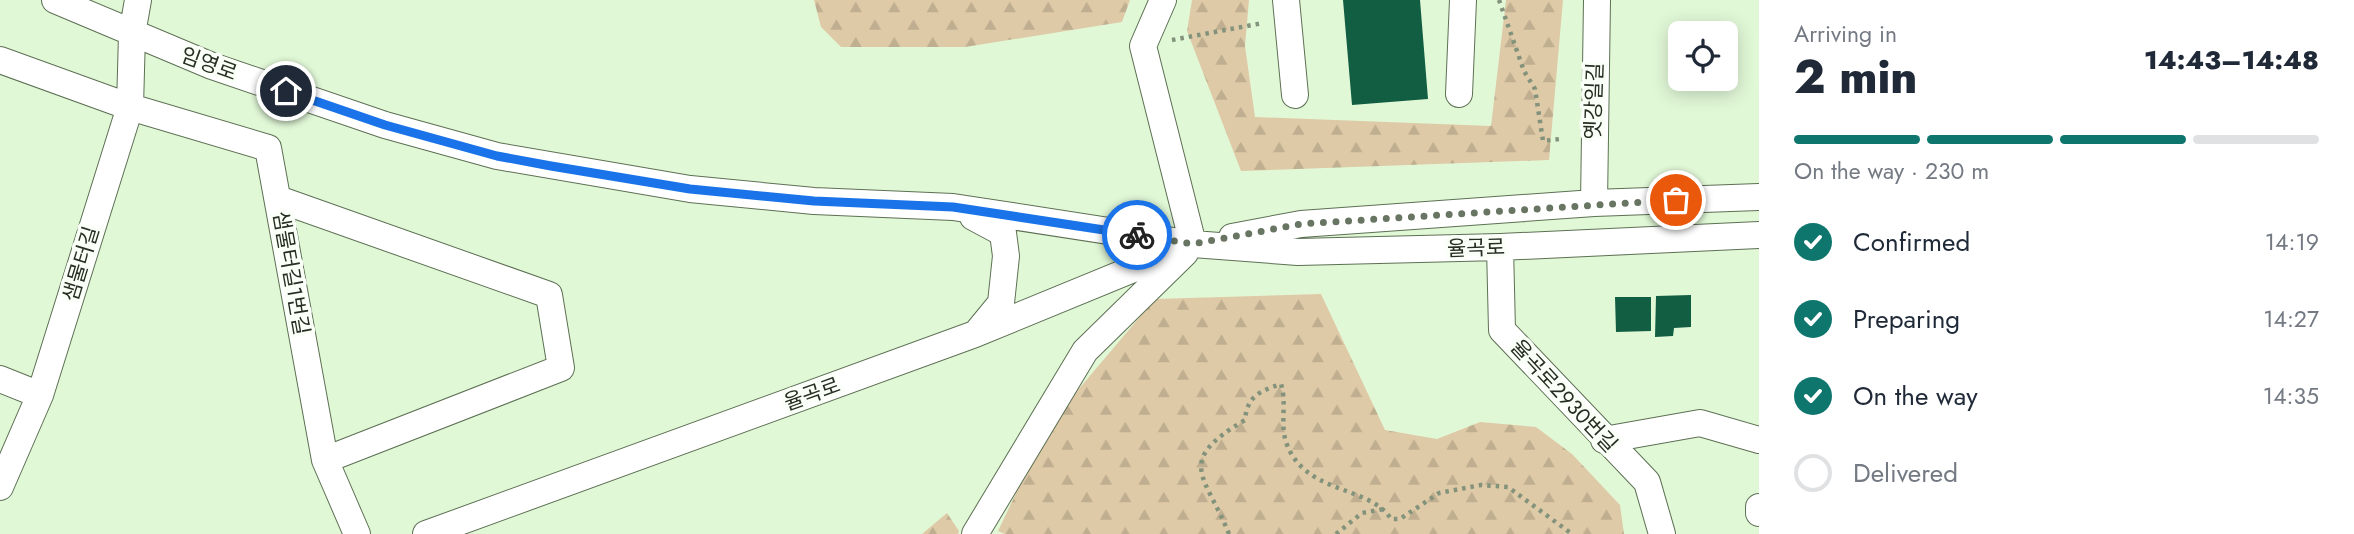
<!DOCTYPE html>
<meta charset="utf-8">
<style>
body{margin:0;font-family:Jost,"Noto Sans KR",sans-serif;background:#f6f6f7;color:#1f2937;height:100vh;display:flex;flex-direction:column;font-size:26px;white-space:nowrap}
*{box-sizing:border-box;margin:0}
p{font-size:23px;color:#747a83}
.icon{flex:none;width:38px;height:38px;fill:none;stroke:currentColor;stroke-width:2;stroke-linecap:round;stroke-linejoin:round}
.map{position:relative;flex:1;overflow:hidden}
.drawer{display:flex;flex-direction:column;background:#fff;width:595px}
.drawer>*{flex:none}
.tools{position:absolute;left:1668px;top:21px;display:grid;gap:14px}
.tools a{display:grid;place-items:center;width:70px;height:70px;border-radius:10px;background:#fff;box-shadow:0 4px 18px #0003;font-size:35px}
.pin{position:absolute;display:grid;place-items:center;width:60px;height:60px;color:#fff;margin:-30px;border:4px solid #fff;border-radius:50%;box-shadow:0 2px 7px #0007}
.courier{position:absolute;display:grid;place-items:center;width:70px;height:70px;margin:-35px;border:5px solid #1a73e8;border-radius:50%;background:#fff;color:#222;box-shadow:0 2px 9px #0007}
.overview em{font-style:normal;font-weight:800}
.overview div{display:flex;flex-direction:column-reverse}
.overview{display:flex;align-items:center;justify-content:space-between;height:119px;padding:0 35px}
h1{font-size:46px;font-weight:800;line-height:52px}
.bar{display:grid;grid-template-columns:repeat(4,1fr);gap:10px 7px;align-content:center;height:84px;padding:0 35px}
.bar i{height:9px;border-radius:5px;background:#e0e1e3}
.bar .selected{background:#0f766e}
.bar p{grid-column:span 4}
ol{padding:0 35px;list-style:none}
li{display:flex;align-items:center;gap:21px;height:77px}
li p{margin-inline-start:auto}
li .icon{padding:7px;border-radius:50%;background:#0f766e;color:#fff;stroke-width:4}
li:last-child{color:#747a83}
li i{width:38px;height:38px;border:4px solid #e0e1e3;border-radius:50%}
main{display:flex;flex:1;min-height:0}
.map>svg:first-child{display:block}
</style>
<main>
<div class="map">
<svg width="1759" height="534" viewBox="0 0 1759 534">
<defs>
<pattern id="forest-firs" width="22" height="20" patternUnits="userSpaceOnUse" patternTransform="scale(1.75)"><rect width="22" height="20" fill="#dfcaa7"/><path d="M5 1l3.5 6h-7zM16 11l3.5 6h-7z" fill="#bfae8f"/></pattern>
</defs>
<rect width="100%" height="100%" fill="#e1f8d7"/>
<path fill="url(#forest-firs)" d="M814,0H1130L1122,22L965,47H841L821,27Z
M1192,0H1249L1245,46L1255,117L1491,126L1506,0H1563L1549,160L1241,171L1187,31Z
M1321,294L1385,430L1437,439L1480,422L1536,427L1572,454L1620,505L1624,534H1005L998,531L1049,424L1155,299Z
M947,513L959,531L958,534H922Z"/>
<path fill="#125e43" d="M1343,0H1420L1428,99L1352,105Z
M1691,295V327L1674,328L1673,336L1655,337L1656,296Z
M1615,297H1651V331L1616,332Z"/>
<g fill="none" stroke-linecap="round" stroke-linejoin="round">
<defs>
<path id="minor" d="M55,0L212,66L385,125L497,156L690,189L814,201L953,207L1193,244L1298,252L1500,247L1759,235
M1163,0L1143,46L1193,244
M1286,0L1295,95
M0,60L130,107L268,148L325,460L357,534
M1459,94L1463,0
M278,199L549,295L561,368L325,460
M1594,203L1597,0
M973,217L1003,233L1006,256L1001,303L978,331
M1232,237L1301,224L1594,203L1759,197
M1500,247L1502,330L1647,482L1662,534
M0,379L40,395
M1604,440L1700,423L1759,440
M0,487L40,395L130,107L132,34L138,0
M1759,507V513
M426,534L975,334L1194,244
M975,534L1085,351L1185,253"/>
</defs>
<use href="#minor" stroke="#5d7054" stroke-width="28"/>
<path stroke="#82927b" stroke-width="4.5" stroke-dasharray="3.5 5" stroke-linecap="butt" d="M1499,0L1524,71L1535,89L1543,141L1560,139
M1172,40L1263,23
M1229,534C1205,474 1174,462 1245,420C1247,396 1260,391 1281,384C1287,403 1280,423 1286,442C1304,495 1370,485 1391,519H1400L1439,493L1481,485L1508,487L1572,534
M1336,534L1362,513L1384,509"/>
<use href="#minor" stroke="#fff" stroke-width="26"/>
</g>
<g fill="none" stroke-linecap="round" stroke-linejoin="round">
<path stroke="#687562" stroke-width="7" stroke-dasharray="0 12.6" d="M1137,235L1193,244L1301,224L1676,200"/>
<path stroke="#1a73e8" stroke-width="9" d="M286,91L385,125L497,156L551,166L690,189L814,201L953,207L1137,235"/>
</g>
<g text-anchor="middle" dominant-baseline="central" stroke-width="7" stroke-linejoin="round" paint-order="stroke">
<g font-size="21" fill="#272f23" stroke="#fafff8">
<text transform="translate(209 64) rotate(20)">임영로</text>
<text transform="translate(1594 101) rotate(-88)">옛강일길</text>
<text transform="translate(1476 248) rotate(-2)">율곡로</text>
<text transform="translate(81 264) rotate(-73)">샘물터길</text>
<text transform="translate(291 273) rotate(80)">샘물터길1번길</text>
<text transform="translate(812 394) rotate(-20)">율곡로</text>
<text transform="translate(1564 396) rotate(47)">율곡로2930번길</text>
</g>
</g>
</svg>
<div class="tools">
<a><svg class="icon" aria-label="locate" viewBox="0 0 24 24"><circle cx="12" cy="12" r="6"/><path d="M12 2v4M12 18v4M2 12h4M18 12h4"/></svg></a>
</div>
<div class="pin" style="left:1676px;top:200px;background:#ea580c"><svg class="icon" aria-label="bag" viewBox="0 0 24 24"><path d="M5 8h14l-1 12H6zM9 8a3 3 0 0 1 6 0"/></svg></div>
<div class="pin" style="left:286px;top:91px;background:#1f2937"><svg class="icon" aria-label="home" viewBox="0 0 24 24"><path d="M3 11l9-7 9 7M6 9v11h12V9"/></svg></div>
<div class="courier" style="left:1137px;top:235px"><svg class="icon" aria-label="bike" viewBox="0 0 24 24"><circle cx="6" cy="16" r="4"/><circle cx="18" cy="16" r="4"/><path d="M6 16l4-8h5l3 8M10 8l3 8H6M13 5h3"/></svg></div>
</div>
<section class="drawer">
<div class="overview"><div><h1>2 min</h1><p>Arriving in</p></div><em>14:43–14:48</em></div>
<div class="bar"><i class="selected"></i><i class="selected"></i><i class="selected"></i><i></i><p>On the way · 230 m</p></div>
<ol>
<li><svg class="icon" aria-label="check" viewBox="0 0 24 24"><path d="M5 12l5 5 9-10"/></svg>Confirmed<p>14:19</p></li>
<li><svg class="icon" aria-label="check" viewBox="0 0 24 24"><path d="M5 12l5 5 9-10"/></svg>Preparing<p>14:27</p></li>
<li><svg class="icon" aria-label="check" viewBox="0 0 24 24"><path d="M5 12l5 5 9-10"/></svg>On the way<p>14:35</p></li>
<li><i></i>Delivered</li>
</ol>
</section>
</main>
